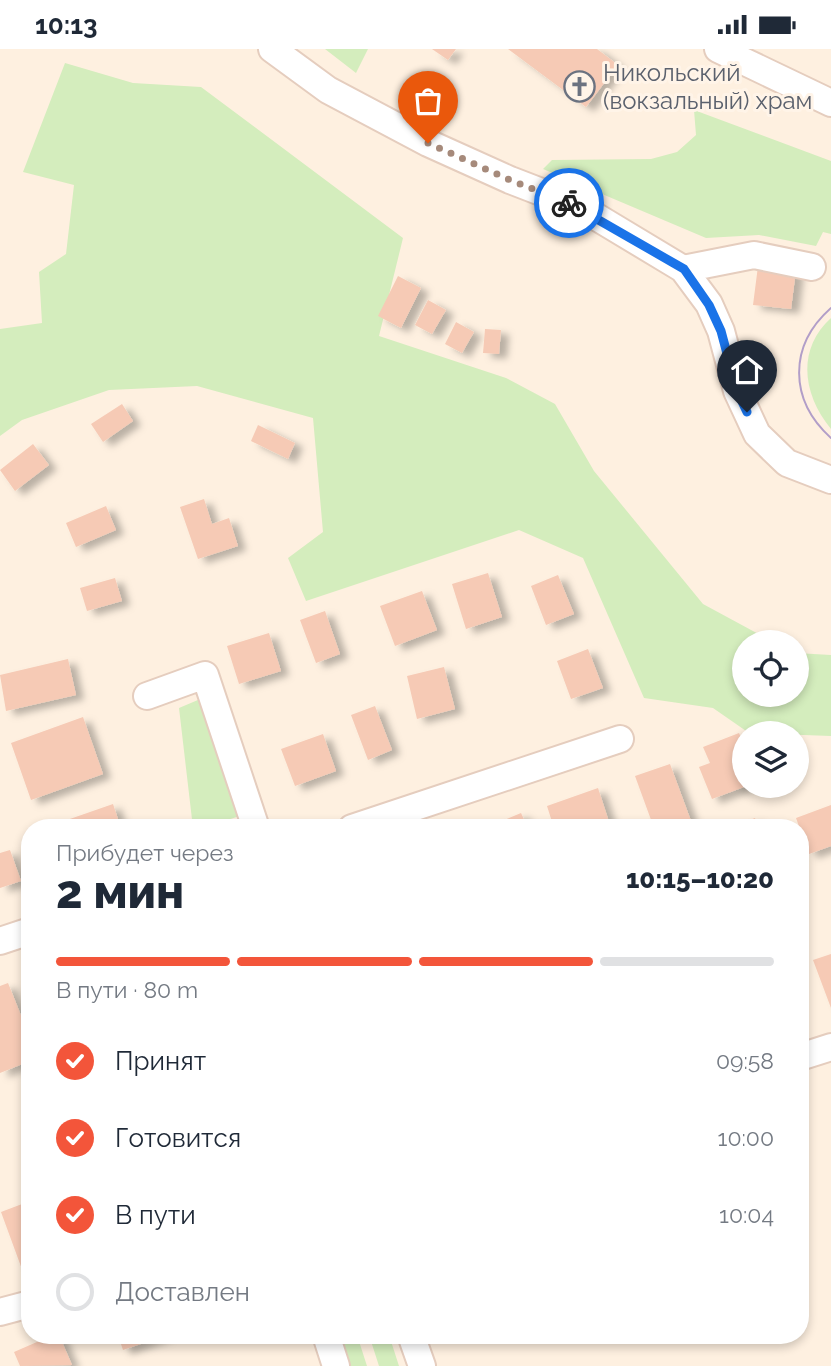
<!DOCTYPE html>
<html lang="ru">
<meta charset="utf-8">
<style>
body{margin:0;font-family:Raleway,sans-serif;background:#f6f6f7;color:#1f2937;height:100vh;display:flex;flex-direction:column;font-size:26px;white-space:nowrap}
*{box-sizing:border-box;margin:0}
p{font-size:23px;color:#747a83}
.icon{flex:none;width:38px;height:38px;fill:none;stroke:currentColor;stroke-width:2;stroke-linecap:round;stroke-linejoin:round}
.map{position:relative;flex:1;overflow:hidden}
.details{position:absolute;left:21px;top:770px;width:788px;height:525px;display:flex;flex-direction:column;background:#fff;border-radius:28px;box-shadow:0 4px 10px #0003}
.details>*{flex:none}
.tools{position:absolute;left:732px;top:581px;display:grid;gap:14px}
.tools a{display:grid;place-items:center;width:77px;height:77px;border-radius:50%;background:#fff;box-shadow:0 4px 10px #0003;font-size:35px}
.pin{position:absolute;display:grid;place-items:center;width:60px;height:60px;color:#fff;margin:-72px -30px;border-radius:50% 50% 50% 0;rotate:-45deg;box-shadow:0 0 7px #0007}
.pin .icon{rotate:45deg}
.courier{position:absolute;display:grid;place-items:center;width:70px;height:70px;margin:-35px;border:5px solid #1a73e8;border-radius:50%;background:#fff;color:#222;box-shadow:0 2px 9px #0007}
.headline em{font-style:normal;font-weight:800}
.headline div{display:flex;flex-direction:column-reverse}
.headline{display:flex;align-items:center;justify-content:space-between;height:119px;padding:0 35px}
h1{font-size:46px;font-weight:800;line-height:52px}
.bar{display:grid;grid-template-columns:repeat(4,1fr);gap:10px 7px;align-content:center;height:84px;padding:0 35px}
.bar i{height:9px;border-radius:5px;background:#e0e1e3}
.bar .current{background:#f3553a}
.bar p{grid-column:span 4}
ol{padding:0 35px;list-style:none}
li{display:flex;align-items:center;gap:21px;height:77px}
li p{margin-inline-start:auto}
li .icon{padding:7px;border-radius:50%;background:#f3553a;color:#fff;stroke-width:4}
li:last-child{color:#747a83}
li i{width:38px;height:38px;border:4px solid #e0e1e3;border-radius:50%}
.status{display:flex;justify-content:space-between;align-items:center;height:49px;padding:0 35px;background:#fff;direction:ltr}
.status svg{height:19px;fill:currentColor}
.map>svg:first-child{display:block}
</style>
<div class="status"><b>10:13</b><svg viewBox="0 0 49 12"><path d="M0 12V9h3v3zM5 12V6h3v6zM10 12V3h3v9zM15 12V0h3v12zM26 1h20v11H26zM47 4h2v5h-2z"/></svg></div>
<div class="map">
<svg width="831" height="1317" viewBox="0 0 831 1317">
<defs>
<filter id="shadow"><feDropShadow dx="8" dy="4.5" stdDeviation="3.5" flood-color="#0004"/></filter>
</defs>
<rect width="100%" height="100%" fill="#fef0e0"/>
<path fill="#d4edbd" d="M325,0H368L356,24Z
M65,14L133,34L201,38L403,189L379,287L506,329L555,355L594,422L703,555L773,593H744V646H796V604L831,606V687L749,684L713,659L644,649L583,509L519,481L306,552L288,509L323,483L313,369L197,337L109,341L22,371L0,387V280L42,274L39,223L66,205L74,136L23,123Z
M694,61L831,112V185L823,183L816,197L759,186L706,189L543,120L552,111L651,110L677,103L696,86Z
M831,269V380C803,346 796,301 831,269Z
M205,648L243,766L202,779H193L179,659Z
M336,1286H357L367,1317H346Z
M369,1286H389L399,1317H379Z"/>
<path fill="#f6cab5" filter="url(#shadow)" d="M432,0H456L448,11Z
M508,0H597L618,16L586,58Z
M758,217L796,221L791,260L753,256Z
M398,227L421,239L401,279L378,267Z
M428,251L446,261L432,285L415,276Z
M456,273L474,283L462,304L445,295Z
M485,280L501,281L499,305L483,304Z
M122,355L133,372L103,393L91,375Z
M258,376L295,394L288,410L251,392Z
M33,395L49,416L15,442L0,421Z
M204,450L212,475L229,469L238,497L198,510L180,458Z
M106,457L116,481L76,498L66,474Z
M488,524L502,568L466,580L452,535Z
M558,526L574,565L546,576L531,537Z
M115,529L122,552L87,562L80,539Z
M422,542L437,581L395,597L380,557Z
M325,562L340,605L316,614L300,571Z
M269,584L281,622L239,635L227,597Z
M588,600L603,639L571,650L557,612Z
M68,610L76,646L6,662L0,626Z
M444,618L455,660L417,670L407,627Z
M375,657L392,701L368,711L351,666Z
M83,668L103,725L31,751L11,694Z
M739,684L744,696V738L712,750L699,718L710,714L703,698Z
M323,685L336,722L295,737L281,700Z
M670,715L691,772L673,779H654L635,727Z
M598,739L611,779H554L547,757Z
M113,755L121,779H70L67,771Z
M831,756V797L809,805L796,769Z
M521,764L528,779H485Z
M755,769L759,779H730V778Z
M10,801L21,832L0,839V804Z
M831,905V959L813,911Z
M8,934L30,989V1012L0,1024V937Z
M30,1152V1220L23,1223L1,1163Z
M53,1286H59L72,1316L20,1317L14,1303Z
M118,1286H164V1287L123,1301Z"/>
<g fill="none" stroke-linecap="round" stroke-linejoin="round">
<defs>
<path id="minor" d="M272,0L328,41L428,94L510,131L580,158L683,220L709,255L721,282L737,342L757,385L787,414L831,431
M718,0L831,54
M683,220L754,206L812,218
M147,647L205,626L256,779
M352,779L620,690
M0,892L30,882
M800,1008L831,998
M0,1263L30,1255
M326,1286L336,1317
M411,1286L422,1317"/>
</defs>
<use href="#minor" stroke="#e5cdbe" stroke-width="30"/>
<use href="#minor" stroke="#fff" stroke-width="26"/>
<path stroke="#b29ec8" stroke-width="2" d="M831,259C788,297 789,351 831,389"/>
</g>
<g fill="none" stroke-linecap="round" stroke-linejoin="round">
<path stroke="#a68a7b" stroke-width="7" stroke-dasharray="0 12.6" d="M428,94L510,131L569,154"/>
<path stroke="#1a73e8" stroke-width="9" d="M569,154L684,220L709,256L721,282L737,342L747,363"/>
</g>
<defs>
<symbol id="church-ring" viewBox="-11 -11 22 22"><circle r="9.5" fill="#fff4e8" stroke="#6b7280" stroke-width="1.5"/><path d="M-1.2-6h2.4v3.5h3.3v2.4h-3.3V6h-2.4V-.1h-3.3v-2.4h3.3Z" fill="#6b7280"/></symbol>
</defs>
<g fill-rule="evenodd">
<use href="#church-ring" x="562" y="20" width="35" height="35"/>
</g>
<g text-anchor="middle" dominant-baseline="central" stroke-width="6" stroke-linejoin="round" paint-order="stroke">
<g font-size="24" fill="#5b616d" stroke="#fff4e8" text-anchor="start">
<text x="603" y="23">Никольский<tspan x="603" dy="28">(вокзальный) храм</tspan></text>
</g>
</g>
</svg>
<div class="tools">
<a><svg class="icon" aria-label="locate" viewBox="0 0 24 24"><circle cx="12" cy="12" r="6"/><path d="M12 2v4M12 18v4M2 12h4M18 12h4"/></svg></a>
<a><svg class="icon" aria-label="layers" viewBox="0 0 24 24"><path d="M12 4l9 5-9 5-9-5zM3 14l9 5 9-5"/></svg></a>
</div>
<div class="pin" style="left:428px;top:94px;background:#ea580c"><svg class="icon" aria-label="bag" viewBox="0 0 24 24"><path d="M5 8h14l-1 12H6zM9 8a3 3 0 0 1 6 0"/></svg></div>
<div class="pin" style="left:747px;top:363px;background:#1f2937"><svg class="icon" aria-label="home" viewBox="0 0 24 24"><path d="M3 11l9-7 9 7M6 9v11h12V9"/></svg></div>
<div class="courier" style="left:569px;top:154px"><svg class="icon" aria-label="bike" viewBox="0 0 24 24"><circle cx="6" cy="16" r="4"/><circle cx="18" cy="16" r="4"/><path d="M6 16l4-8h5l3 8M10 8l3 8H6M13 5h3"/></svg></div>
<section class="details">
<div class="headline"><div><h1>2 мин</h1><p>Прибудет через</p></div><em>10:15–10:20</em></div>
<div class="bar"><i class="current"></i><i class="current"></i><i class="current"></i><i></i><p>В пути · 80 m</p></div>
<ol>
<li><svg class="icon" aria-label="check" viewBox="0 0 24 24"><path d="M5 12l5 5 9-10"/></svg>Принят<p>09:58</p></li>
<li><svg class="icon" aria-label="check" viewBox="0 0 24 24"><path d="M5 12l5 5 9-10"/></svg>Готовится<p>10:00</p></li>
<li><svg class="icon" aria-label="check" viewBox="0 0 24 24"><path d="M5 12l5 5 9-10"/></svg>В пути<p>10:04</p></li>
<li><i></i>Доставлен</li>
</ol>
</section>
</div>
